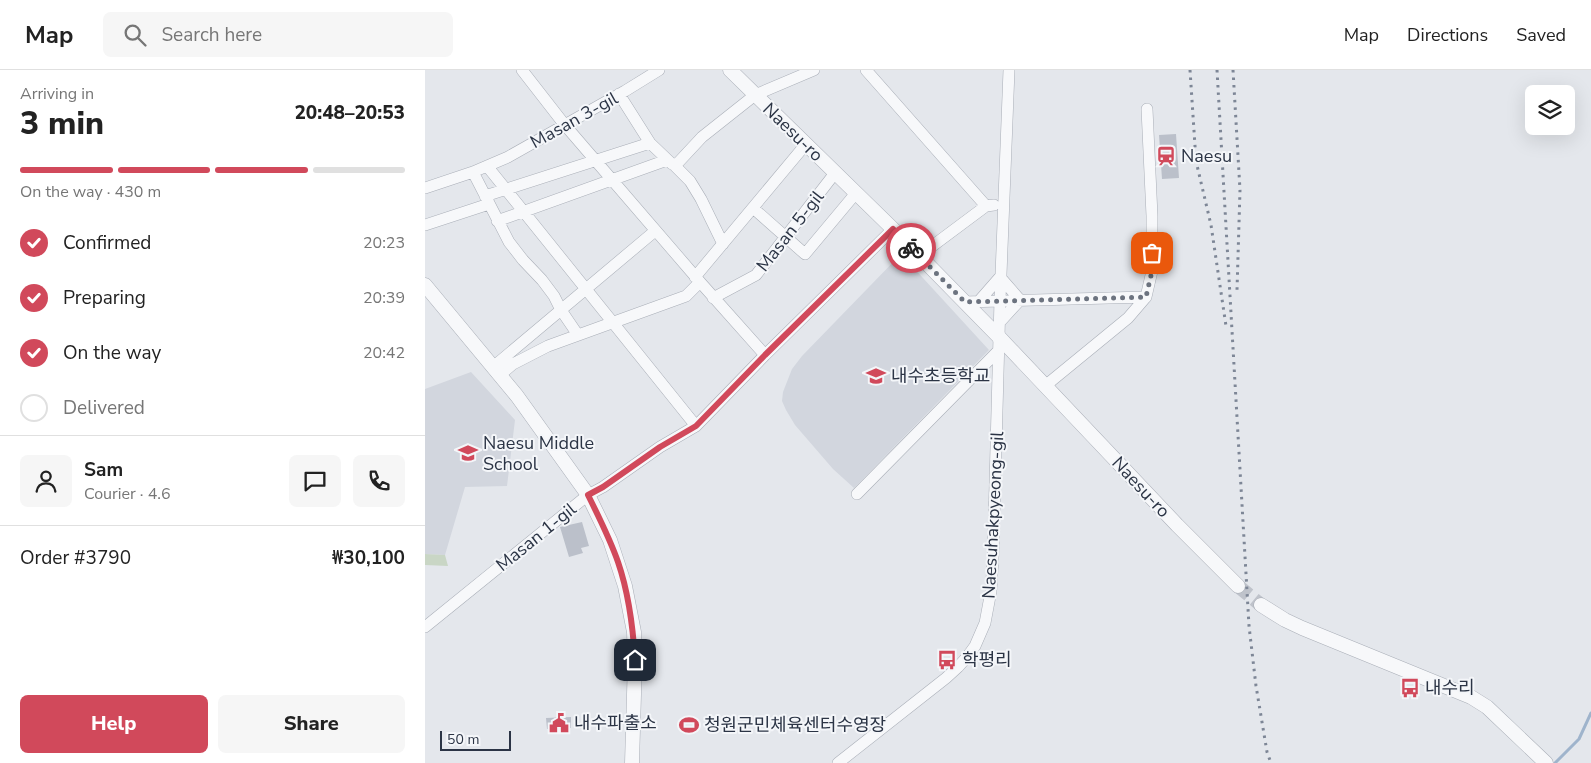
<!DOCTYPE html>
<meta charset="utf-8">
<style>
body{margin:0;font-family:"Nunito Sans","Noto Sans KR",sans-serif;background:#f6f6f6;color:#222;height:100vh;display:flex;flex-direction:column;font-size:19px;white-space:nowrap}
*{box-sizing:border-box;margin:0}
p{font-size:16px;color:#767676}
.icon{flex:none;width:28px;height:28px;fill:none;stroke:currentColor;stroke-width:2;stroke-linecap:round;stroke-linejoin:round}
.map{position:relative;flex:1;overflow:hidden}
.sheet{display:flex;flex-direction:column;background:#fff;width:425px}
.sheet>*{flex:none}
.controls{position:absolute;left:1100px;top:15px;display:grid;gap:10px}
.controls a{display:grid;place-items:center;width:50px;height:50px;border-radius:8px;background:#fff;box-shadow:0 5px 20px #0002;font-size:25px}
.scale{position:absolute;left:15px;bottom:12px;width:71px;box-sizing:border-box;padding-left:5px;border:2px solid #2b3445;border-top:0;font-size:14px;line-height:18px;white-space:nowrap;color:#2b3445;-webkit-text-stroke:4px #f4f6f9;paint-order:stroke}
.pin{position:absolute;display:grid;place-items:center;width:42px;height:42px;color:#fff;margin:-21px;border-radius:10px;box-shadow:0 2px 8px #0006}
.courier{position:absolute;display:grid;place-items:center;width:50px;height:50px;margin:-25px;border:4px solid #d1495b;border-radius:50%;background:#fff;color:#222;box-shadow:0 1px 6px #0007}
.head em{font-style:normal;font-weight:800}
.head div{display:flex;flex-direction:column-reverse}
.head{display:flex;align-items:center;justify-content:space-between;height:85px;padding:0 20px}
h1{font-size:32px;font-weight:800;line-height:38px}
.bar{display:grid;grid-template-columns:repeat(4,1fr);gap:8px 5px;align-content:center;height:60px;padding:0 20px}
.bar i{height:6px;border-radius:4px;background:#e0e0e0}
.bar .current{background:#d1495b}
.bar p{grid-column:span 4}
.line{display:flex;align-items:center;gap:12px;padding:0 20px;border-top:1px solid #e0e0e0}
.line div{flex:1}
.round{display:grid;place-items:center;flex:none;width:52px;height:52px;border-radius:8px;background:#f6f6f6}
ol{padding:0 20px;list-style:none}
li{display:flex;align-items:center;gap:15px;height:55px}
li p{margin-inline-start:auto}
li .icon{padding:5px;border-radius:50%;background:#d1495b;color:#fff;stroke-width:4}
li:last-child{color:#767676}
li i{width:28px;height:28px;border:2px solid #e0e0e0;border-radius:50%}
.button{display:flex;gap:10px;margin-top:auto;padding:10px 20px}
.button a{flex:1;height:58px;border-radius:8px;background:#d1495b;color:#fff;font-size:20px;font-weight:800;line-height:58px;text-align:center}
.button a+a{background:#f6f6f6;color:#222}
header{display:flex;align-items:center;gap:30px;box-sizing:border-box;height:70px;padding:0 25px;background:#fff;border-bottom:1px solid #e0e0e0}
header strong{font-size:24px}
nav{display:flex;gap:28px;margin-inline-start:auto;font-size:18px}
.search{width:350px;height:45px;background:#f6f6f6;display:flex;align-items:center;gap:12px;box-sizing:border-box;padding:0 18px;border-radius:8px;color:#767676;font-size:19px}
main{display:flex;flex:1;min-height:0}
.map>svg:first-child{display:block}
</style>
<header>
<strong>Map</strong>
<div class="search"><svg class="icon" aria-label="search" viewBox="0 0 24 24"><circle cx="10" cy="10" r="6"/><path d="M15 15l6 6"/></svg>Search here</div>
<nav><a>Map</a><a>Directions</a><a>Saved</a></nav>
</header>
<main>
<section class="sheet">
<div class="head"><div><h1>3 min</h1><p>Arriving in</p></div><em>20:48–20:53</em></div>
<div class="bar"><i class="current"></i><i class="current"></i><i class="current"></i><i></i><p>On the way · 430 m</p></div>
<ol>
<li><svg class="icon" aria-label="check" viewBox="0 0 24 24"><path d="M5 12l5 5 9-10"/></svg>Confirmed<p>20:23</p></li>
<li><svg class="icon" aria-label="check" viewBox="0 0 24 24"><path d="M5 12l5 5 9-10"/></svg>Preparing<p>20:39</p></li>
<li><svg class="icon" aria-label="check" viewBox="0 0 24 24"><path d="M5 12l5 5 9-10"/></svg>On the way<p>20:42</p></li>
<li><i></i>Delivered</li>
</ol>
<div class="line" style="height:90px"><a class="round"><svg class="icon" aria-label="person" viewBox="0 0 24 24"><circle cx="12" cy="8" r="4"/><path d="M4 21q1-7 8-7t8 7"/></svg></a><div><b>Sam</b><p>Courier · 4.6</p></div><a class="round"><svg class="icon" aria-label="chat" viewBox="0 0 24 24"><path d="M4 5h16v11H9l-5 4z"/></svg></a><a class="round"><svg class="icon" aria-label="phone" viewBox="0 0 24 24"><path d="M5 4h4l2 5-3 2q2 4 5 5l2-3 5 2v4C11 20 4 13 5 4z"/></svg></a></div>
<div class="line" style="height:65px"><div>Order #3790</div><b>₩30,100</b></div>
<div class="button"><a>Help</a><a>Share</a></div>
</section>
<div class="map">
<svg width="1166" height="693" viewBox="0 0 1166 693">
<rect width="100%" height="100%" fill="#e4e7ec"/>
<path fill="#d2d6de" d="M476,184L564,280L429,418L408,399L370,355L361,340L357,331L358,322L367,299L377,286Z
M46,302L90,350L82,416L40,417L20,485L0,484V319Z"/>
<path fill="#c9d6c5" d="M0,484L20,485L23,496L0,495Z"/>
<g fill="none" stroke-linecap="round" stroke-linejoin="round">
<path stroke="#9fb4cc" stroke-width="3" d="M1130,693L1154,669L1166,643"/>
</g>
<path fill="#bbc0ca" d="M751,64L754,108L737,109L734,65Z
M157,452L164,476L156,478L158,483L144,487L135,457Z
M146,647V658L122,659L121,648Z"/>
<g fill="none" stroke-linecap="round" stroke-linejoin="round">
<path stroke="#bfc3cb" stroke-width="14" stroke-dasharray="14 7" stroke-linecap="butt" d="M813,516L836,535"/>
<defs>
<path id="minor" d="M97,0L139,54L275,212L340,285
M441,0L561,136
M194,24L225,73L247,94
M62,96L271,356
M48,102L84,172L98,190L117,210L129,226L136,240L153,265
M0,118L48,102L83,87L200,21L234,0
M60,126L225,73
M328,138L380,184L431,123
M72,151L242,90
M0,155L64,134
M298,174L276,129L265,111L250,96L277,67L330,25L389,0
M494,186L561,136L569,135
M270,207L381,74
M288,228L331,205L410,103
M554,231L575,207L595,230L574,253
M540,232L721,227L727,201V146L722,39
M68,297L230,161
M75,305L88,294L123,276L261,226L275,212
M620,316L703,248L721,227
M432,424L574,280
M0,557L163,425L178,417L235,377L271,356L340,285L468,159
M413,693L521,608L533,597L542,587L550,576L560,553L566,521L568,488L575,230L584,0"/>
<path id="tertiary" d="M305,0L468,159L574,267L752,455L813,516
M0,215L92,326L163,425L185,470L200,516L209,562L210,590L207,693
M836,535L860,550L877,558L1046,627L1062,637L1121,693"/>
</defs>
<use href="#minor" stroke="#a9aeb7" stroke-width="12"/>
<use href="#tertiary" stroke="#a9aeb7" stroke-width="15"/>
<use href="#minor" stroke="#f7f8fa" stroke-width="11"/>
<use href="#tertiary" stroke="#f7f8fa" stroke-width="14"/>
<path stroke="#7d8696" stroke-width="3" stroke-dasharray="2.5 5" stroke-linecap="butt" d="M765,0L771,91L786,155L801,256
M792,0L824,556L831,616L842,682L846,693
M808,0L815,120L812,220"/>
</g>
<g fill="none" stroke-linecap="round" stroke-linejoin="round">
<path stroke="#6c737f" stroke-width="5" stroke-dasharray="0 9" d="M486,178L540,232L721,227L727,201V183"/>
<path stroke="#d1495b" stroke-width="6" d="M210,590C208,557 204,524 193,492C185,469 174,447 163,425L178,417L235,377L271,356L340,285L468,159L486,178"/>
</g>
<defs>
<symbol id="station-bare" viewBox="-9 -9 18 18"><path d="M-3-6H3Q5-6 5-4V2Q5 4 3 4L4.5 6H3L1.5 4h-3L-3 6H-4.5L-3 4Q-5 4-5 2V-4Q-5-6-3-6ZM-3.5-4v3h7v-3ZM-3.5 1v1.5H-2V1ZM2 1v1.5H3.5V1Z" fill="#d1495b" stroke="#f4f6f9" stroke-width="2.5" paint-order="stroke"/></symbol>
<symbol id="school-bare" viewBox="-9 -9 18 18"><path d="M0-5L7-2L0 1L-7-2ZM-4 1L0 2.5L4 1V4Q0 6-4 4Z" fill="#d1495b" stroke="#f4f6f9" stroke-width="2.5" paint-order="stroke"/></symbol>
<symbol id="bus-bare" viewBox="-9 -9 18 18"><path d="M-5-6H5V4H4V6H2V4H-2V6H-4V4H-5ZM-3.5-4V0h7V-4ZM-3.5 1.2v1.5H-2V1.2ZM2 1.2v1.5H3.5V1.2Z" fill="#d1495b" stroke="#f4f6f9" stroke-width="2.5" paint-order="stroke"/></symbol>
<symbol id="civic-bare" viewBox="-9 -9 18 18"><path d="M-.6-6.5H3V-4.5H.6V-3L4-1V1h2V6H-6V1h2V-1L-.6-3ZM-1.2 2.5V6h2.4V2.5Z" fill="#d1495b" stroke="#f4f6f9" stroke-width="2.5" paint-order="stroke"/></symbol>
<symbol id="stadium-bare" viewBox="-9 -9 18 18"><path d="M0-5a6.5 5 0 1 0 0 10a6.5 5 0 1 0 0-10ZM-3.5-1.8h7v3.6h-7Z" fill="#d1495b" stroke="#f4f6f9" stroke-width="2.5" paint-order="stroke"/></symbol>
</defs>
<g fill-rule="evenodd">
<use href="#station-bare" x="727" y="72" width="28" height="28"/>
<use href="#school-bare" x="437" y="292" width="28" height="28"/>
<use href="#school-bare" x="29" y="369" width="28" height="28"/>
<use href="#bus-bare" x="508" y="576" width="28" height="28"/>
<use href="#bus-bare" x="971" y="604" width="28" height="28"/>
<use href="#civic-bare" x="120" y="639" width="28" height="28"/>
<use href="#stadium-bare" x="250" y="641" width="28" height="28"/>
</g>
<g text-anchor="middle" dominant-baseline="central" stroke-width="4" stroke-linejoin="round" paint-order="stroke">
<g font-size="18" fill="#2b3445" stroke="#f4f6f9">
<text transform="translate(149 50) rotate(-29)">Masan 3-gil</text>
<text transform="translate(368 62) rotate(44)">Naesu-ro</text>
<text transform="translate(365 161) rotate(-52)">Masan 5-gil</text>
<text transform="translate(716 417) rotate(47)">Naesu-ro</text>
<text transform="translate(568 445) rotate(-87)">Naesuhakpyeong-gil</text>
<text transform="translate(111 467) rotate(-39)">Masan 1-gil</text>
</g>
<g font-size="18" fill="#2b3445" stroke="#f4f6f9" text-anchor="start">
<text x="756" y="86">Naesu</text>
<text x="466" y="306">내수초등학교</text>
<text x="58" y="373">Naesu Middle<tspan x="58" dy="21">School</tspan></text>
<text x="537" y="590">학평리</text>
<text x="1000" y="618">내수리</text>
<text x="149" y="653">내수파출소</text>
<text x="279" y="655">청원군민체육센터수영장</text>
</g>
</g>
</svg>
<div class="controls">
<a><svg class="icon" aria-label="layers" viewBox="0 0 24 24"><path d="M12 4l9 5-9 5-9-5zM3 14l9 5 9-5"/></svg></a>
</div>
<div class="scale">50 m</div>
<div class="pin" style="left:727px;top:183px;background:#ea580c"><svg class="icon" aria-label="bag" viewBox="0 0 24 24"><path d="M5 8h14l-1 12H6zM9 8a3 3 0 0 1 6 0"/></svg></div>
<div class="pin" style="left:210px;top:590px;background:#1f2937"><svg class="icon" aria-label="home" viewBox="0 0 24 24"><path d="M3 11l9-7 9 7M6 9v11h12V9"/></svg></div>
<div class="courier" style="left:486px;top:178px"><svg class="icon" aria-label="bike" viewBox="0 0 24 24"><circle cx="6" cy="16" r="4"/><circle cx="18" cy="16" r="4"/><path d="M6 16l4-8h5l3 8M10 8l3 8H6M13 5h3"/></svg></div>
</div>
</main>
